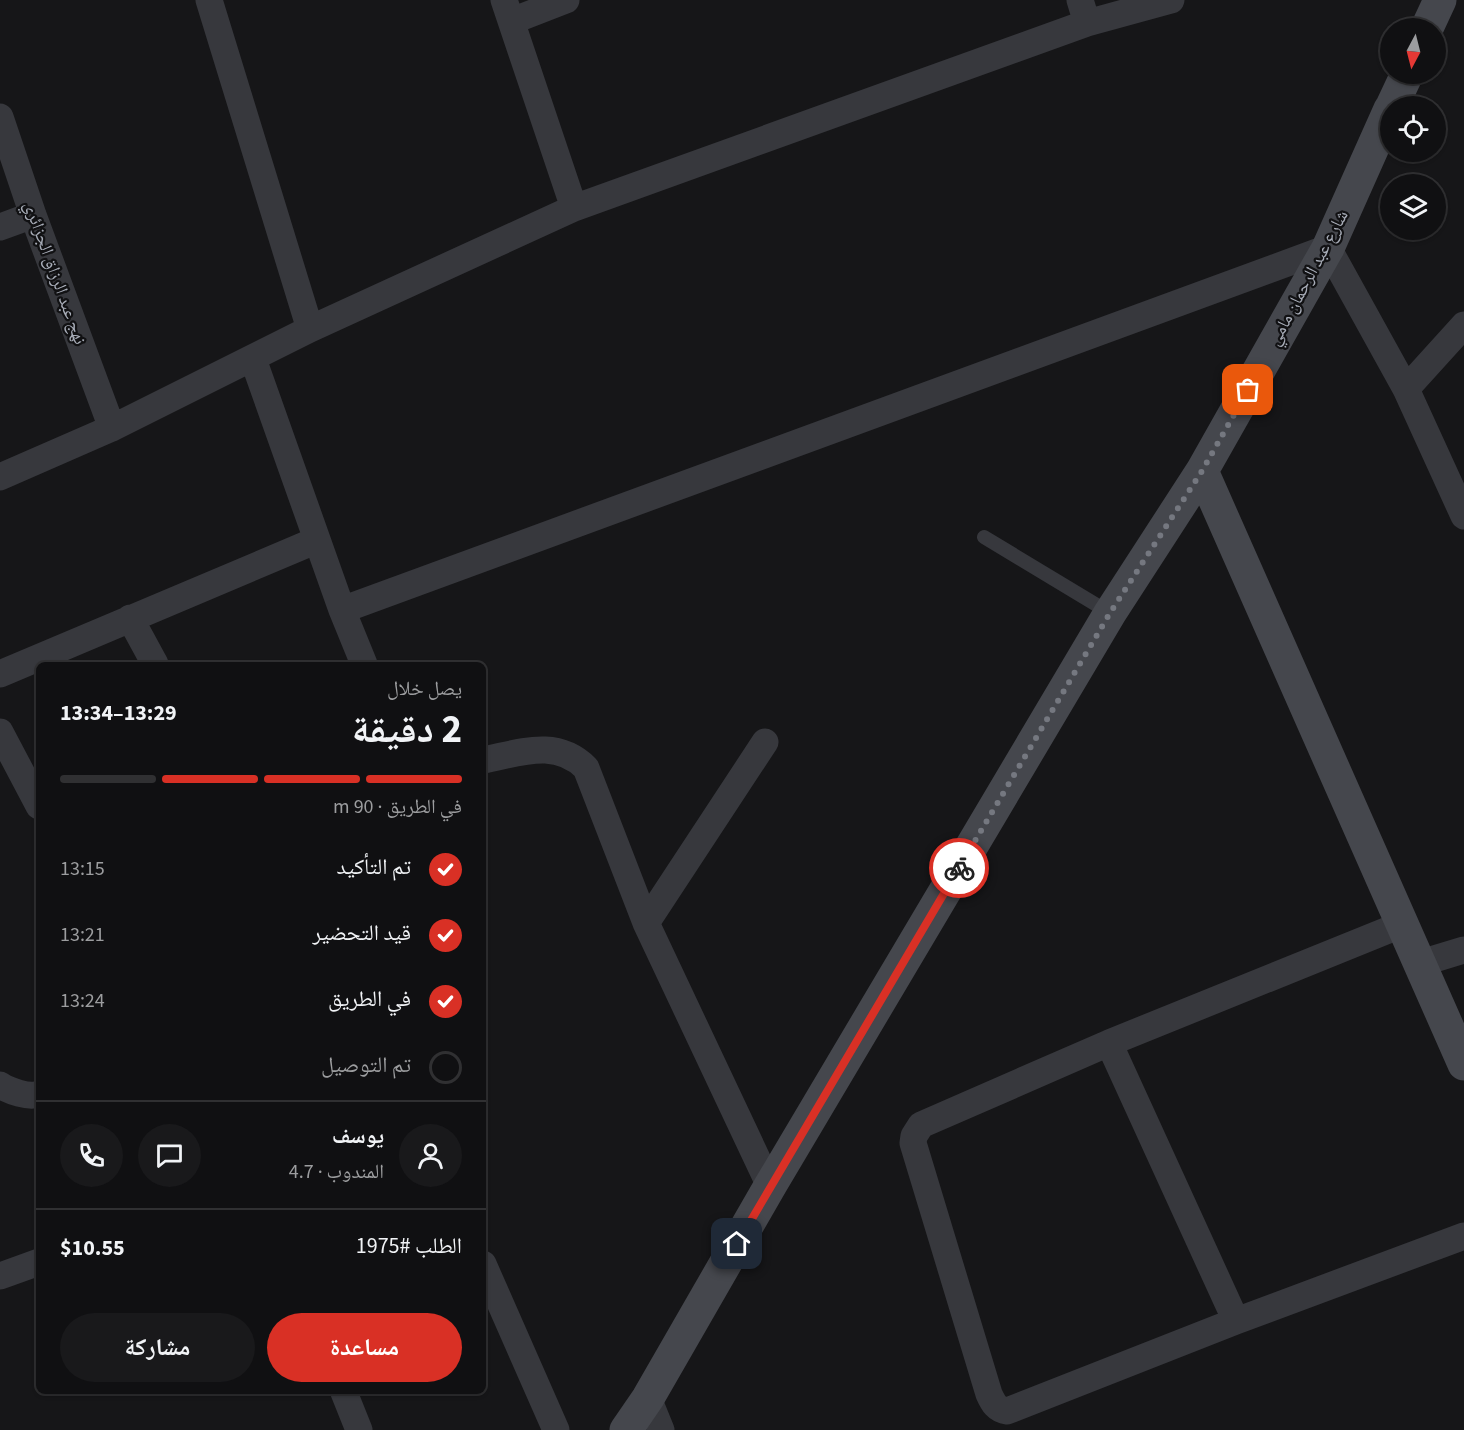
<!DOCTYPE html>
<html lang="ar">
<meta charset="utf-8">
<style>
body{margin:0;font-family:"Source Sans 3","Noto Naskh Arabic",sans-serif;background:#19191b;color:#f1f3f6;direction:rtl;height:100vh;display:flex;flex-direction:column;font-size:22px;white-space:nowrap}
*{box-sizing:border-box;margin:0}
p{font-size:20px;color:#9c9d9f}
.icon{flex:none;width:33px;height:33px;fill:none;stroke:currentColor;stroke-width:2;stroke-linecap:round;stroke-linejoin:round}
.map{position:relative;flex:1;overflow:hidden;direction:ltr}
.panel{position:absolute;left:36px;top:662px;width:450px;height:732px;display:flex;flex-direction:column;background:#101012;border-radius:9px;box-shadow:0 2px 4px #0004,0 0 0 2px #303032;direction:rtl}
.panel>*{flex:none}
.needle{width:39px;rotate:187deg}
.tools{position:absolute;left:1380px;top:18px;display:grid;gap:12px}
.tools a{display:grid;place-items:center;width:66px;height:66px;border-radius:50%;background:#101012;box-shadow:0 2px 4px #0004,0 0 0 2px #303032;font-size:30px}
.pin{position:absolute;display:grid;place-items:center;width:51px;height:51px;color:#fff;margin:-26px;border-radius:12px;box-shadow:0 3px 9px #0006}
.courier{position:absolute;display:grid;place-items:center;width:60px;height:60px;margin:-30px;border:4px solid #d93025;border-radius:50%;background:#fff;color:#222;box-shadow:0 2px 8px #0007}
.overview em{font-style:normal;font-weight:700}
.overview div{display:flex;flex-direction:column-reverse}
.overview{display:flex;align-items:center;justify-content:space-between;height:102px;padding:0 24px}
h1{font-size:39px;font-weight:700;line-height:45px}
.bar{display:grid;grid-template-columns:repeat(4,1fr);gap:9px 6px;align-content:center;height:72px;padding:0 24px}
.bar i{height:8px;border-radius:4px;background:#303032}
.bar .active{background:#d93025}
.bar p{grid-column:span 4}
.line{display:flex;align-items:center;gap:15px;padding:0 24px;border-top:2px solid #303032}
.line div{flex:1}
.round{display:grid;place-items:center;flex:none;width:63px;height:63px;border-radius:32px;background:#19191b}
ol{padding:0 24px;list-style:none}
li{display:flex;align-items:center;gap:18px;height:66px}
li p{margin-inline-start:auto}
li .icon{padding:6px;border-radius:50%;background:#d93025;color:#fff;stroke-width:4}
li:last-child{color:#9c9d9f}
li i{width:33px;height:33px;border:3px solid #303032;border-radius:50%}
.cta{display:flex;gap:12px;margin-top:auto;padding:12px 24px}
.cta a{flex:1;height:69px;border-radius:36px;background:#d93025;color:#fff;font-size:24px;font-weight:700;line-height:69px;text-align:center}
.cta a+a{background:#19191b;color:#f1f3f6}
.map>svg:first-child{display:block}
</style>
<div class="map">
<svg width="1464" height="1430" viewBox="0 0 1464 1430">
<rect width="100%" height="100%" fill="#161618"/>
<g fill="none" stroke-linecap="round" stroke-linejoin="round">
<path stroke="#37383d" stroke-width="14" d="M984,537L1110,613"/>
<path stroke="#37383d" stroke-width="27" d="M209,0L310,329
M504,0L574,208
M1080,0L1087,23
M512,21L566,0
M0,117L33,215L112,428
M0,227L33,215
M253,359L342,610L364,664
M1406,389L1464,325
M0,477L112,428L310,329L574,208L1087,23L1171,0
M342,610L1328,248L1406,389L1464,516
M130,618L155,664
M0,674L317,540
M0,732L39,806
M483,760C520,753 556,738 586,768L646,923L770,1186
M646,923L765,742
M1403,924L1109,1043L921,1125L914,1136L913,1143L989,1394C993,1403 997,1410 1007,1411L1236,1321L1464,1236
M1421,963L1464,950
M1109,1043L1236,1321
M0,1085C9,1091 29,1098 39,1094
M483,1264L556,1430
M0,1276L39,1262
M343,1390L359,1430
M648,1398L661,1430"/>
<path stroke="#45474d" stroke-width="33" d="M1427,28L1440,0
M1392,106L1407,74
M1202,471L1464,1064
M626,1430L648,1398L770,1186L1110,613L1202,471L1328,248L1390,109"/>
</g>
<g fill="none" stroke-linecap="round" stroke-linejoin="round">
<path stroke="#757880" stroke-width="6" stroke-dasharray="0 10.8" d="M959,868L1110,613L1202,471L1248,390"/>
<path stroke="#d93025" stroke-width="8" d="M737,1244L959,868"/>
</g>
<g text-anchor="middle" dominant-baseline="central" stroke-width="4.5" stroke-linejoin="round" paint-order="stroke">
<g font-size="18" fill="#a8adb8" stroke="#111113">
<text transform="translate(55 273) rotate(70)">نهج عبد الرزاق الجزائري</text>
<text transform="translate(1308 278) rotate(-62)">شارع عبد الرحمان مامي</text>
</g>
</g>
</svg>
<div class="tools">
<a><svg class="needle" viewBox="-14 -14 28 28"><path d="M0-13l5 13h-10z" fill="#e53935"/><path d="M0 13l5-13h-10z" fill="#9c9d9f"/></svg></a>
<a><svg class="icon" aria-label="locate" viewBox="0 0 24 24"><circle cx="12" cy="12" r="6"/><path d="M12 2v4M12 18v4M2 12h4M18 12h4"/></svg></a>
<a><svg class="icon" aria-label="layers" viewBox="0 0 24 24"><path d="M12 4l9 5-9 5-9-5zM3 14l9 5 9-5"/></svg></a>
</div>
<div class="pin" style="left:1248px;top:390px;background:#ea580c"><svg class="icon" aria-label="bag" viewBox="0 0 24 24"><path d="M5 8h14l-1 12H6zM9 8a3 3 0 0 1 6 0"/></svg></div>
<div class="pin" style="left:737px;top:1244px;background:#1f2937"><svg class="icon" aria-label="home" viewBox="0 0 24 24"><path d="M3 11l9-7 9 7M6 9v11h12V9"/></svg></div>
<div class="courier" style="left:959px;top:868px"><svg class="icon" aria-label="bike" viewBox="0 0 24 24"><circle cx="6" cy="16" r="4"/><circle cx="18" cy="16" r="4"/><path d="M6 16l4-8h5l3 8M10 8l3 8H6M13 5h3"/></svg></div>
<section class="panel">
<div class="overview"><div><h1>2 دقيقة</h1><p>يصل خلال</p></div><em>13:29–13:34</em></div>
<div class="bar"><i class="active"></i><i class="active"></i><i class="active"></i><i></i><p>في الطريق · 90 m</p></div>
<ol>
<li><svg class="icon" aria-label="check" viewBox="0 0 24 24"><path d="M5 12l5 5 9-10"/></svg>تم التأكيد<p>13:15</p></li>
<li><svg class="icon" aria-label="check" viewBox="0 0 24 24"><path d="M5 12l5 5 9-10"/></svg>قيد التحضير<p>13:21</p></li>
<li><svg class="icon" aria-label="check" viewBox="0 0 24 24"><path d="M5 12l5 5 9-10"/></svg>في الطريق<p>13:24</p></li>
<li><i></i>تم التوصيل</li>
</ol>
<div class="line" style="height:108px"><a class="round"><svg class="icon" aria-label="person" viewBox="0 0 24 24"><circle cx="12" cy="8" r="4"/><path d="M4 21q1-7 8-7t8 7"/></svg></a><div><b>يوسف</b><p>المندوب · 4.7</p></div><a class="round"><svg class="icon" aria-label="chat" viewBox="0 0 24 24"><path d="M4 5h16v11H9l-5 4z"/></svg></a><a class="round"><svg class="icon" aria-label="phone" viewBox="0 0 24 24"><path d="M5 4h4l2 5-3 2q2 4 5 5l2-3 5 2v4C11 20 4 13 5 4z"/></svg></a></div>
<div class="line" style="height:78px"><div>الطلب #1975</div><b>$10.55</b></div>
<div class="cta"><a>مساعدة</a><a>مشاركة</a></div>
</section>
</div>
